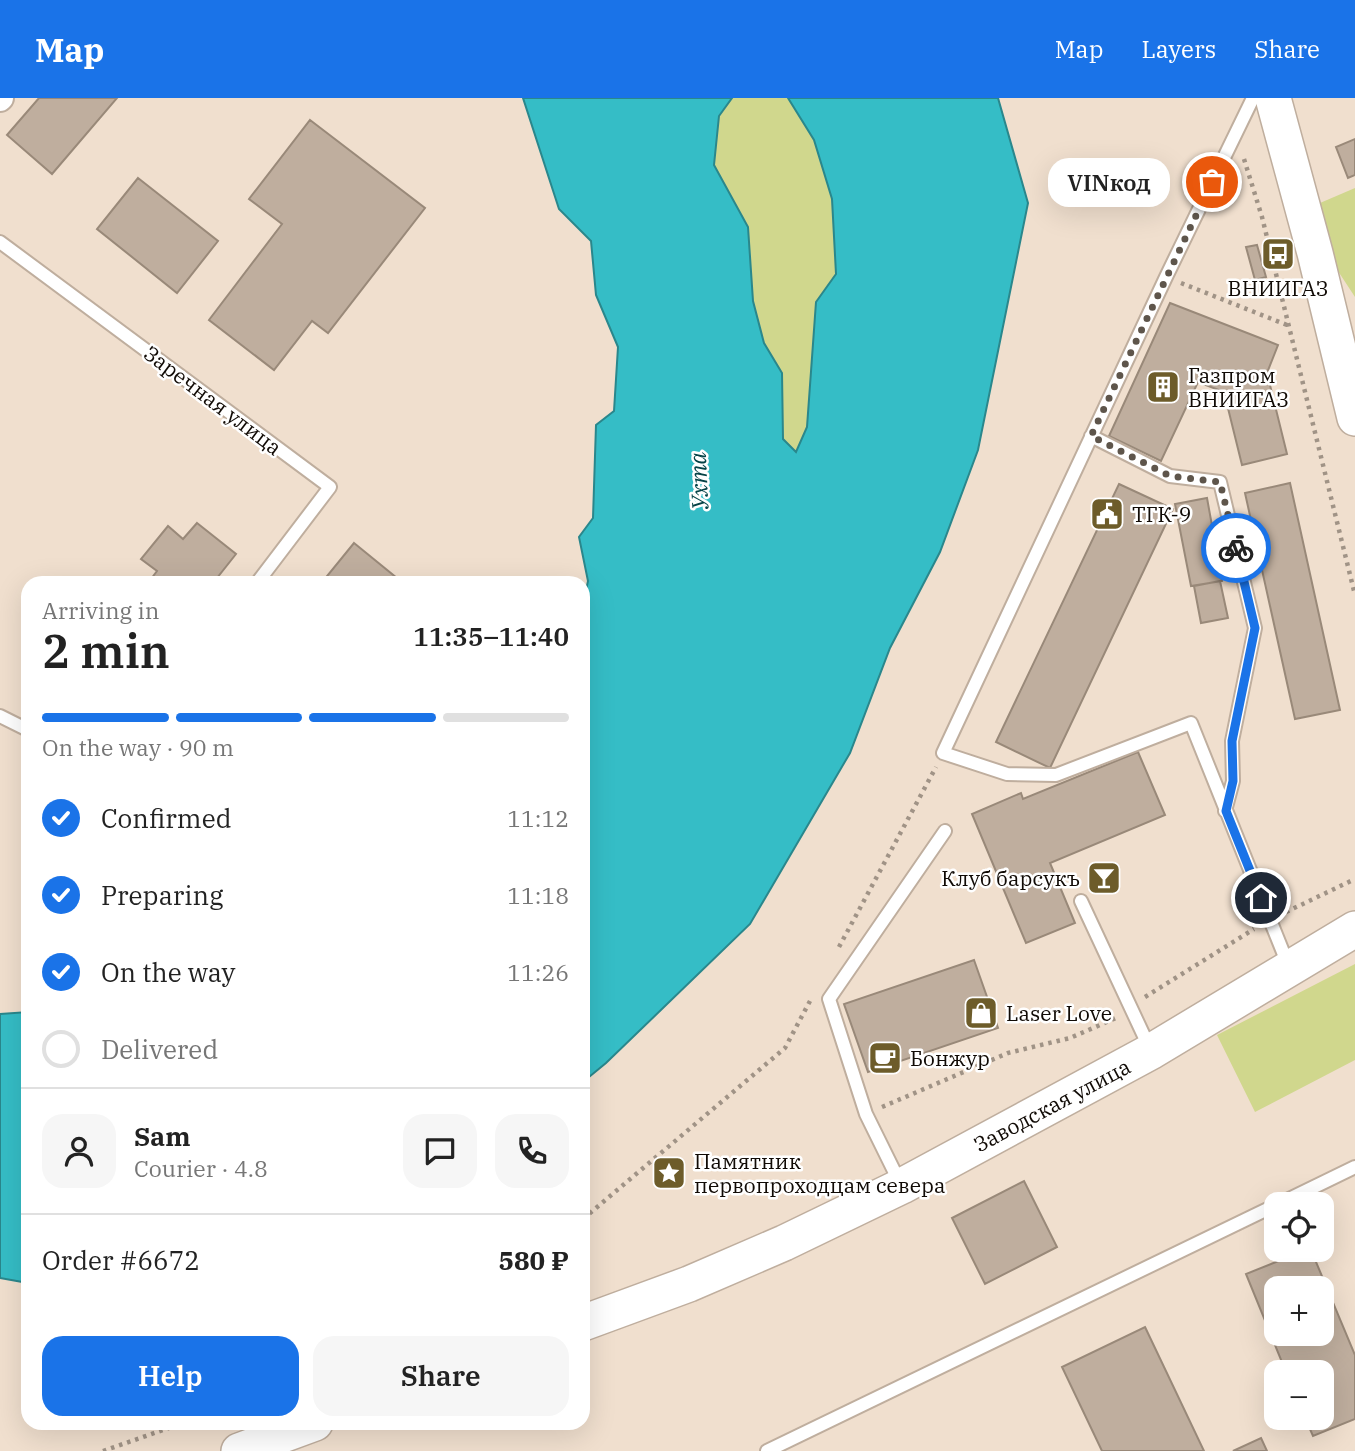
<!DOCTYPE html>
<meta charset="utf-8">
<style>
body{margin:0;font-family:"IBM Plex Serif",serif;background:#f6f6f6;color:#222;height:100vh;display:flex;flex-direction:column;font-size:26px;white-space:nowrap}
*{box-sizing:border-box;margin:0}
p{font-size:23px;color:#767676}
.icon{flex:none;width:38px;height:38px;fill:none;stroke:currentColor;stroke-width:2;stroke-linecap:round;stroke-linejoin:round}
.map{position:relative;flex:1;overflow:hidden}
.drawer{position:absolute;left:21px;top:478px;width:569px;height:854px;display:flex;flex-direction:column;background:#fff;border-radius:21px;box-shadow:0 7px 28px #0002}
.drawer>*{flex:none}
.controls{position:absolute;left:1264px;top:1094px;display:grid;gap:14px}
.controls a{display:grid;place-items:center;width:70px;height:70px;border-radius:14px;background:#fff;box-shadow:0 7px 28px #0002;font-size:35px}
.pin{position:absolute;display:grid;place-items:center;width:60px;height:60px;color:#fff;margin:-30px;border:4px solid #fff;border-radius:50%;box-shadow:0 2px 7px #0007}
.courier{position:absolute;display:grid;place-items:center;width:70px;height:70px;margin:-35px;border:5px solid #1a73e8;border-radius:50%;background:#fff;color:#222;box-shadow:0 2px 9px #0007}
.bubble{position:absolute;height:49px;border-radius:21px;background:#fff;box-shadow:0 7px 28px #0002;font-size:23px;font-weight:600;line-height:49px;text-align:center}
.overview em{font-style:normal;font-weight:600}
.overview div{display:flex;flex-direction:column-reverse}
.overview{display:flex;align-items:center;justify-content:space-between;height:119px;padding:0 21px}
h1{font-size:46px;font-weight:600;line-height:52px}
.bar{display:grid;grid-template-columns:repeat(4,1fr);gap:10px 7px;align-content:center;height:84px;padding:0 21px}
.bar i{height:9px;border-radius:5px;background:#e0e0e0}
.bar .selected{background:#1a73e8}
.bar p{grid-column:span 4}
.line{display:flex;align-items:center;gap:18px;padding:0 21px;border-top:2px solid #e0e0e0}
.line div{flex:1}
.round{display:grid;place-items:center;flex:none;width:74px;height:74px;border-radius:21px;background:#f6f6f6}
ol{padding:0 21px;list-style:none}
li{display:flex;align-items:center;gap:21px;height:77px}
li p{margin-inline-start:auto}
li .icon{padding:7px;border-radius:50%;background:#1a73e8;color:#fff;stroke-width:4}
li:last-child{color:#767676}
li i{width:38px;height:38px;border:4px solid #e0e0e0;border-radius:50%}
.cta{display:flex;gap:14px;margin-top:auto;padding:14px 21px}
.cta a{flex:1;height:80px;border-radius:21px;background:#1a73e8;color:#fff;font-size:28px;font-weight:600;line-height:80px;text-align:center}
.cta a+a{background:#f6f6f6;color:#222}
header{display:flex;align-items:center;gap:42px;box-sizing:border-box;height:98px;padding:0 35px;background:#1a73e8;color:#fff}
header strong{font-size:33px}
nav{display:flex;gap:38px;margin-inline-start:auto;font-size:24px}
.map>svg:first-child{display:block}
</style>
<header>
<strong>Map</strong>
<nav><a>Map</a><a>Layers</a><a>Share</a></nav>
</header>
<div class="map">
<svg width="1355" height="1353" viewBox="0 0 1355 1353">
<rect width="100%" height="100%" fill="#f0dfce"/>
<path fill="#d0d78d" d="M732,0H788L814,42L832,101L836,176L816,205L807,329L796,355L783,341L782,275L764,245L753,202L748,129L714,67L719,18Z
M1355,90V199L1336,170L1320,105Z
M1355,866V962L1255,1014L1217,937Z"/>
<path fill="#35bdc6" stroke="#2a878c" stroke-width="2" d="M523,0H732L719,18L714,67L748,129L753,203L764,245L782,275L783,341L796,354L807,329L816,204L836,176L832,101L814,42L788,0H998L1028,105L978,352L940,454L890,550L850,655L750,826L606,965L583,984V507L588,483L579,439L593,420L596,327L614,313L618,249L596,197L591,143L559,111Z
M28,914V1185L0,1180V916Z"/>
<path fill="#bfae9e" stroke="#998979" stroke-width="2" fill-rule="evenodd" d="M39,0H117L52,76L7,37Z
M310,22L425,110L328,235L312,223L274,272L209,222L282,126L249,101Z
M1355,41V77L1348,80L1336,49Z
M138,80L218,143L177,195L97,131Z
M1257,147L1266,179L1255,182L1246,149Z
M1170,205L1278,247L1267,275L1287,356L1242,367L1224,294L1198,284L1161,363L1109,338Z
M1290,385L1340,612L1295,621L1245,395Z
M1119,386L1173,411L1050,670L996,644Z
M1207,400L1222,483L1191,488L1175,406Z
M197,425L236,456L213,485H148L157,473L141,461L168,428L183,441Z
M354,445L403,485L323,483Z
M1220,483L1228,520L1201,525L1194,488Z
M1138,654L1165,717L1050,765L1075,825L1026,845L972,716L1021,695L1023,701Z
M974,862L998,930L868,974L844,906Z
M1024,1083L1057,1149L985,1186L952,1120Z
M1306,1152H1311L1355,1257V1321L1313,1338L1305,1320H1321V1274H1286L1246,1176ZM1276,1190H1321V1236H1276Z
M1145,1229L1204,1353H1102L1062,1269Z
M1261,1340L1267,1353H1233Z"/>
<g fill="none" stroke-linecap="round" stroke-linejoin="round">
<defs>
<path id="lane" d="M1253,0L1166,179L943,655L1007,676L1056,677L1191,625L1289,869
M0,144L330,389L257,485
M1091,338L1170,378L1220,384L1255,530L1232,643L1233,683L1225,713
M0,618L28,632
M1081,803L1151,953
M900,1085L866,1016L829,901L945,733
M1279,1106L1355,1069
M767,1353L1276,1107"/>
<path id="street" d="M0,1L1,0"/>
<path id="secondary" d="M1273,0L1315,155L1355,320
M583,1225L689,1186L784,1145L902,1088L1152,953L1355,831
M239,1353L315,1325"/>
</defs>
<use href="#lane" stroke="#bfae9e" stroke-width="16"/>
<use href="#street" stroke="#bfae9e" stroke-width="28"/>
<use href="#secondary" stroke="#bfae9e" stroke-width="38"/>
<path stroke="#a09386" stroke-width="4.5" stroke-dasharray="3.5 5" stroke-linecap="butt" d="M1244,61L1262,119L1355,497
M1181,185L1287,227
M1286,814L1355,781
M839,849L936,669
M1145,899L1254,831
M882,1009L1008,955L1070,940L1116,920
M583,1121L785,950L810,903
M103,1353L183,1325"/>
<use href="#lane" stroke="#fff" stroke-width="12"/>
<use href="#street" stroke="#fff" stroke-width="24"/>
<use href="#secondary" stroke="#fff" stroke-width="35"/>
</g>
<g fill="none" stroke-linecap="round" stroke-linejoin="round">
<path stroke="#5e554b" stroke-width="7" stroke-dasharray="0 12.6" d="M1212,84L1091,338L1170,378L1220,384L1236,450"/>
<path stroke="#1a73e8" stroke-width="9" d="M1236,450L1255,530L1232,643L1233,683L1226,713L1261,800"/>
</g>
<defs>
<symbol id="bus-square" viewBox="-11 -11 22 22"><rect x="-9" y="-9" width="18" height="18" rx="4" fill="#6d5c2a" stroke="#fff"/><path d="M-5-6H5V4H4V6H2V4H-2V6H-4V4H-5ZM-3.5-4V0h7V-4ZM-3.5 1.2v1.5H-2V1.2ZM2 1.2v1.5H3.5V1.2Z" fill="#fff"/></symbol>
<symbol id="building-square" viewBox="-11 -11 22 22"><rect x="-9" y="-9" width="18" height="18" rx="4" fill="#6d5c2a" stroke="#fff"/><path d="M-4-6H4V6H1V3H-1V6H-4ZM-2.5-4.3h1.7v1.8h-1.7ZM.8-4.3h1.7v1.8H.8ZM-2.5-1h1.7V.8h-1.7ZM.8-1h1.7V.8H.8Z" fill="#fff"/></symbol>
<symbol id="civic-square" viewBox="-11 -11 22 22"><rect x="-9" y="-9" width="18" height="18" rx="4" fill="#6d5c2a" stroke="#fff"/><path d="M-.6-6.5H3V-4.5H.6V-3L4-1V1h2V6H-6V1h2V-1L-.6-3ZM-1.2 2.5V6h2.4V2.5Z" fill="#fff"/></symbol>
<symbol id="bar-square" viewBox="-11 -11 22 22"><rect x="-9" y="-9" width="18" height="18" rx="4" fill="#6d5c2a" stroke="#fff"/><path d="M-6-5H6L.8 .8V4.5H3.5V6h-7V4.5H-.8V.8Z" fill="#fff"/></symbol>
<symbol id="shop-square" viewBox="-11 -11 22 22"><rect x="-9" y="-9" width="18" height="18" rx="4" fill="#6d5c2a" stroke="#fff"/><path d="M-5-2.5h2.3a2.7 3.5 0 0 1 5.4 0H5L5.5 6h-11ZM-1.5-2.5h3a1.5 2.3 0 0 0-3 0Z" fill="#fff"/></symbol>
<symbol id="cafe-square" viewBox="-11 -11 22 22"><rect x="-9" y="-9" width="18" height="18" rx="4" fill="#6d5c2a" stroke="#fff"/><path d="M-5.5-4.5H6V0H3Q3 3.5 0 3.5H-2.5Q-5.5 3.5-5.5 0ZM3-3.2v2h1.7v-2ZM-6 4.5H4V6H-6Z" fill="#fff"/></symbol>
<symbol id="sight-square" viewBox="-11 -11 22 22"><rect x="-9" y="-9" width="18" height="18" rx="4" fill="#6d5c2a" stroke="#fff"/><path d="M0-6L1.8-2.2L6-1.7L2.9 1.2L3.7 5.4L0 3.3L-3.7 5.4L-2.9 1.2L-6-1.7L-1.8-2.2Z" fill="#fff"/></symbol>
</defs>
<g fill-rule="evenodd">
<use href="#bus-square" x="1259" y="137" width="38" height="38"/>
<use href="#building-square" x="1144" y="270" width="38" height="38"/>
<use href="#civic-square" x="1088" y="397" width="38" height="38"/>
<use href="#bar-square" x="1085" y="761" width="38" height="38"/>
<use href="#shop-square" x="962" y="896" width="38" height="38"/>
<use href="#cafe-square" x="866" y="941" width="38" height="38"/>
<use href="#sight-square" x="650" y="1056" width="38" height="38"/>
</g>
<g text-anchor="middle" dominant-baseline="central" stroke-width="5" stroke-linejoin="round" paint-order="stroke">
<g font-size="21" fill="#100a05" stroke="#fff" text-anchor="start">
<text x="1278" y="190" text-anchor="middle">ВНИИГАЗ</text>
<text x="1188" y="277">Газпром<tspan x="1188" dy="24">ВНИИГАЗ</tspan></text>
<text x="1132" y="416">ТГК-9</text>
<text x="1080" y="780" text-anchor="end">Клуб барсукъ</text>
<text x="1006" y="915">Laser Love</text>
<text x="910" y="960">Бонжур</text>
<text x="694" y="1063">Памятник<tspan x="694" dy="24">первопроходцам севера</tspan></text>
</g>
<g font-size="21" fill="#100a05" stroke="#fff">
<text transform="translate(213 302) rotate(37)">Заречная улица</text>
<text transform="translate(1052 1007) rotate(-28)">Заводская улица</text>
</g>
<g font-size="23" font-style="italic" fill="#044246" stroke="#fff">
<text transform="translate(698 383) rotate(-93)">Ухта</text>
</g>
</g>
</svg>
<div class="controls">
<a><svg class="icon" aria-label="locate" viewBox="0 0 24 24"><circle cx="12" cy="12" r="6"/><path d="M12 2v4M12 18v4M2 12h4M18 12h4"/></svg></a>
<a>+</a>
<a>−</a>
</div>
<div class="pin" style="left:1212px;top:84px;background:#ea580c"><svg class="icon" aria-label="bag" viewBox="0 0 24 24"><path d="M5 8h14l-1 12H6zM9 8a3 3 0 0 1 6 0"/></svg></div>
<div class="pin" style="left:1261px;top:800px;background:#1f2937"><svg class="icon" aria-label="home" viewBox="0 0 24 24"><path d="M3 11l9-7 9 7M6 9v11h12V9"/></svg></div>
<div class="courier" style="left:1236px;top:450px"><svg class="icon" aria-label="bike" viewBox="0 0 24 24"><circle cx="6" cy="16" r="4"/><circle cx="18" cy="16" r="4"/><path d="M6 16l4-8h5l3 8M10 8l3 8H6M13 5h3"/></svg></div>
<div class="bubble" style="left:1048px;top:60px;width:122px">VINкод</div>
<section class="drawer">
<div class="overview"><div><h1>2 min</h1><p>Arriving in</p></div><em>11:35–11:40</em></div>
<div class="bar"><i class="selected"></i><i class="selected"></i><i class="selected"></i><i></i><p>On the way · 90 m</p></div>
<ol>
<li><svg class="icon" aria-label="check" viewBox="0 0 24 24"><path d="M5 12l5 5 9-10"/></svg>Confirmed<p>11:12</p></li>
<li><svg class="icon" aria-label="check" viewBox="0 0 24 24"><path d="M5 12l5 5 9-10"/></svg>Preparing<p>11:18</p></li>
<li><svg class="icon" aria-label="check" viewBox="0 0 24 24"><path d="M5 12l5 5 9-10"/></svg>On the way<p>11:26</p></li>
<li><i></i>Delivered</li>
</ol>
<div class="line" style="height:126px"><a class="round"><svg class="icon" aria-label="person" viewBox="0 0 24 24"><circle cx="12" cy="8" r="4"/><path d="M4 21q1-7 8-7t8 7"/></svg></a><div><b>Sam</b><p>Courier · 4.8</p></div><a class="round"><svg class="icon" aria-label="chat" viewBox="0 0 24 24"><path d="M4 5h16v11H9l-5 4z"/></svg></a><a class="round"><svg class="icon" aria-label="phone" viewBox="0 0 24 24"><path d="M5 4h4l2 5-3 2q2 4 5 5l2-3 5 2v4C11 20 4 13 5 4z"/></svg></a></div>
<div class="line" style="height:91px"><div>Order #6672</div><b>580 ₽</b></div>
<div class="cta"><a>Help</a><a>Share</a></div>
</section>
</div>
